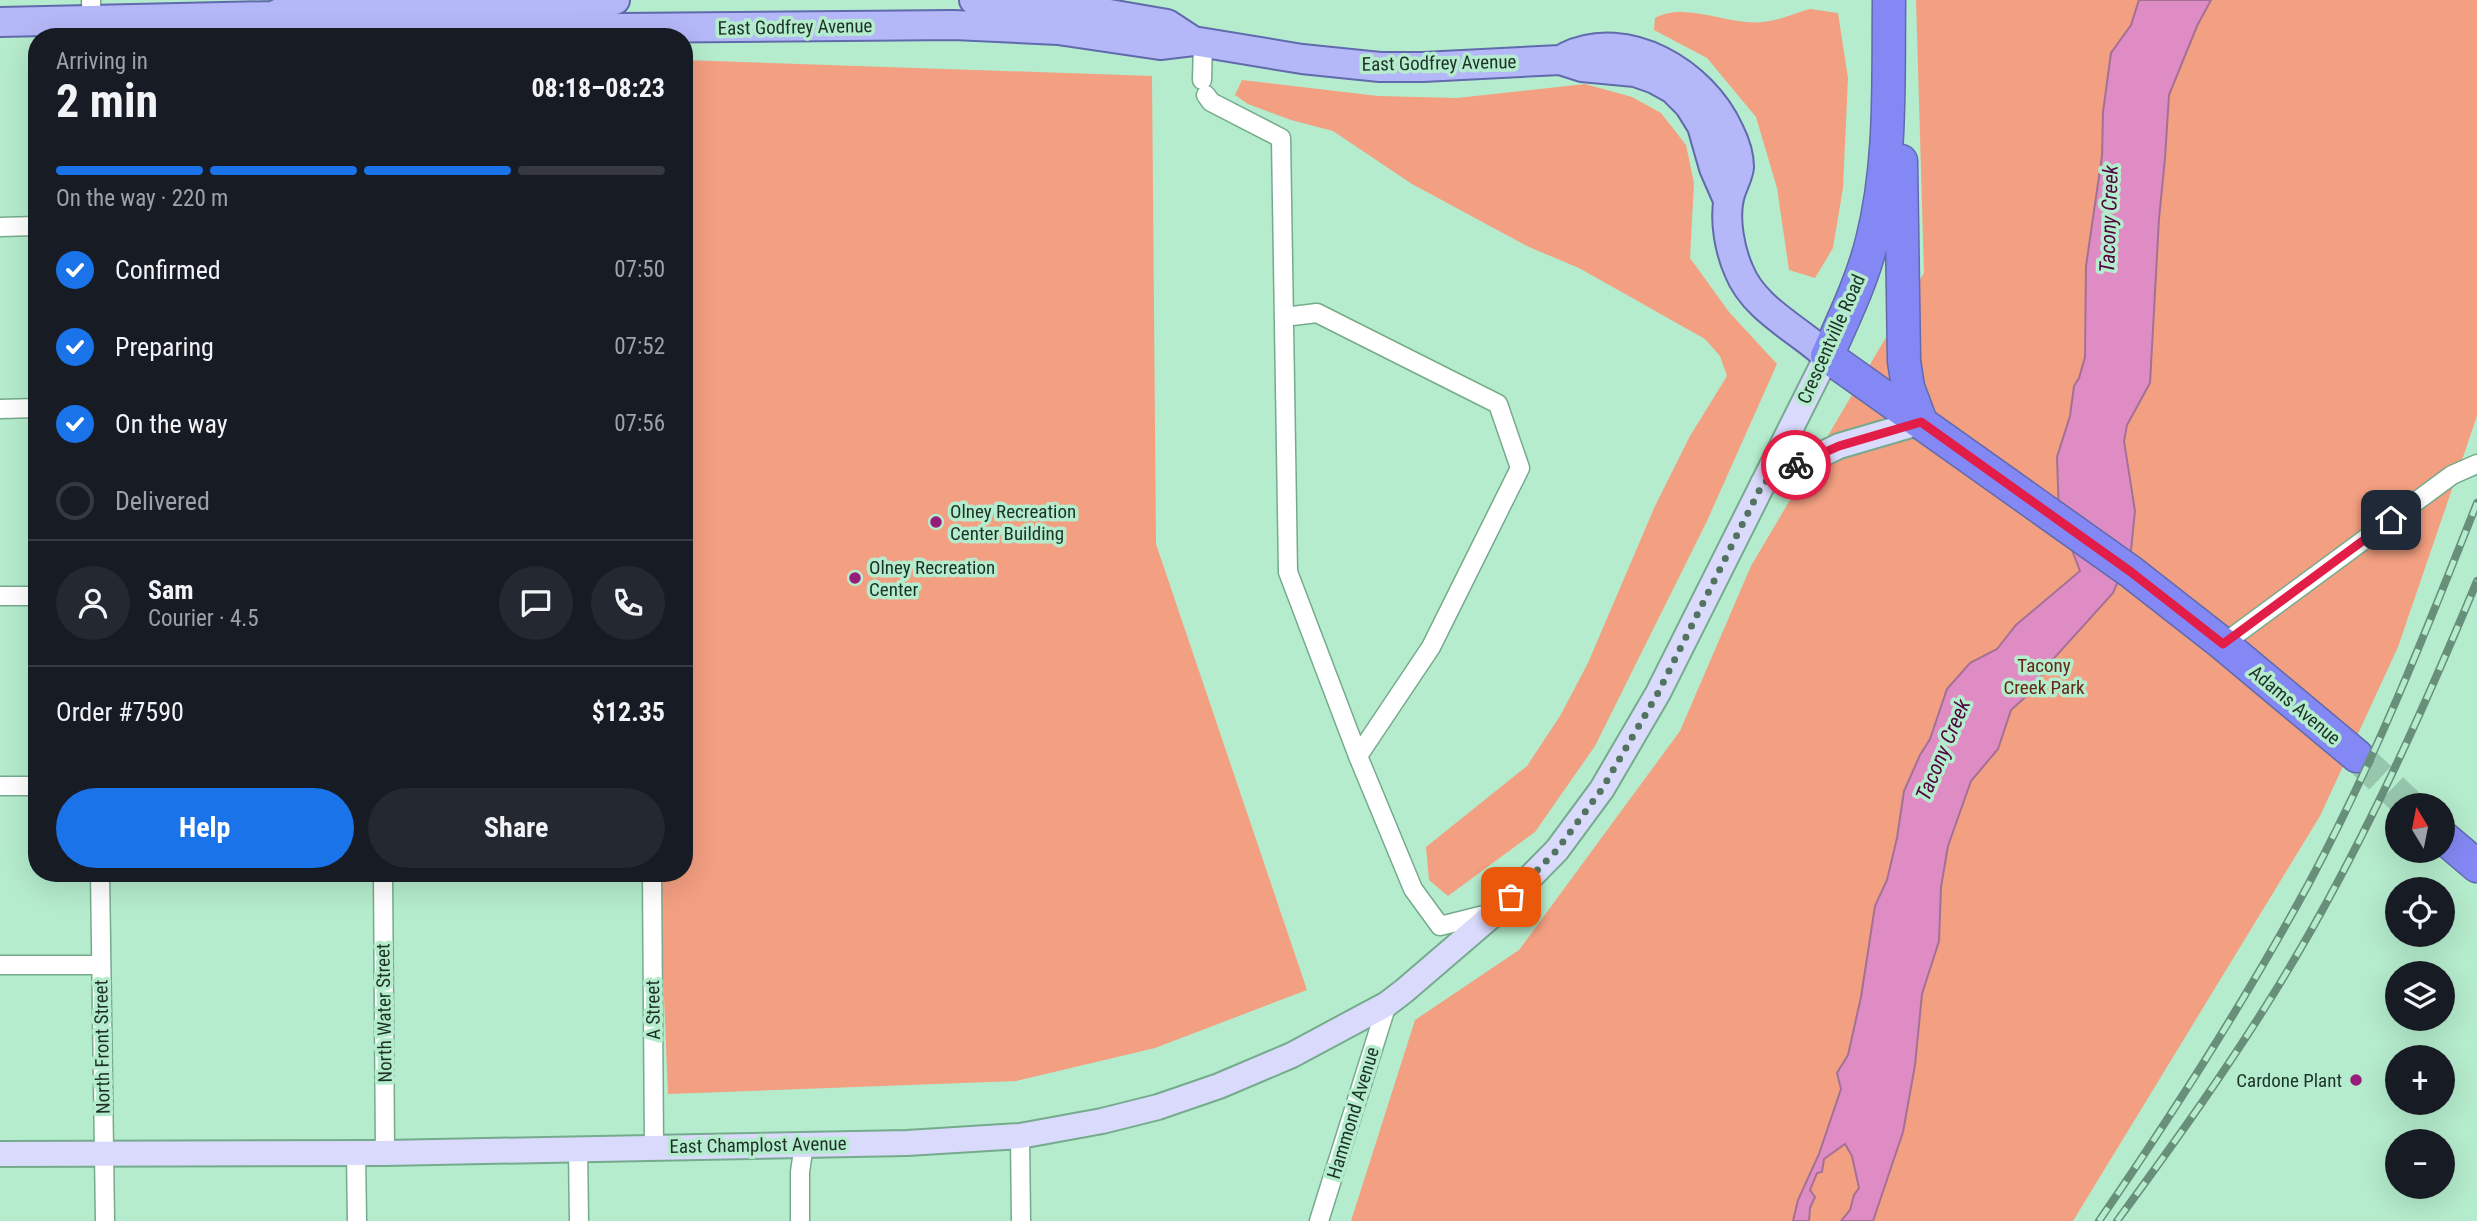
<!DOCTYPE html>
<meta charset="utf-8">
<style>
body{margin:0;font-family:"Roboto Condensed",sans-serif;background:#242831;color:#f1f3f6;height:100vh;display:flex;flex-direction:column;font-size:26px;white-space:nowrap}
*{box-sizing:border-box;margin:0}
p{font-size:23px;color:#9ea1a6}
.icon{flex:none;width:38px;height:38px;fill:none;stroke:currentColor;stroke-width:2;stroke-linecap:round;stroke-linejoin:round}
.map{position:relative;flex:1;overflow:hidden}
.drawer{position:absolute;left:28px;top:28px;width:665px;height:854px;display:flex;flex-direction:column;background:#171b24;border-radius:28px;box-shadow:0 7px 28px #0002}
.drawer>*{flex:none}
.needle{width:46px;rotate:350deg}
.fabs{position:absolute;left:2385px;top:793px;display:grid;gap:14px}
.fabs a{display:grid;place-items:center;width:70px;height:70px;border-radius:50%;background:#171b24;box-shadow:0 7px 28px #0002;font-size:35px}
.pin{position:absolute;display:grid;place-items:center;width:60px;height:60px;color:#fff;margin:-30px;border-radius:14px;box-shadow:0 4px 10px #0006}
.courier{position:absolute;display:grid;place-items:center;width:70px;height:70px;margin:-35px;border:5px solid #e11d48;border-radius:50%;background:#fff;color:#222;box-shadow:0 2px 9px #0007}
.head em{font-style:normal;font-weight:700}
.head div{display:flex;flex-direction:column-reverse}
.head{display:flex;align-items:center;justify-content:space-between;height:119px;padding:0 28px}
h1{font-size:46px;font-weight:700;line-height:52px}
.bar{display:grid;grid-template-columns:repeat(4,1fr);gap:10px 7px;align-content:center;height:84px;padding:0 28px}
.bar i{height:9px;border-radius:5px;background:#363941}
.bar .current{background:#1a73e8}
.bar p{grid-column:span 4}
.line{display:flex;align-items:center;gap:18px;padding:0 28px;border-top:2px solid #363941}
.line div{flex:1}
.round{display:grid;place-items:center;flex:none;width:74px;height:74px;border-radius:37px;background:#242831}
ol{padding:0 28px;list-style:none}
li{display:flex;align-items:center;gap:21px;height:77px}
li p{margin-inline-start:auto}
li .icon{padding:7px;border-radius:50%;background:#1a73e8;color:#fff;stroke-width:4}
li:last-child{color:#9ea1a6}
li i{width:38px;height:38px;border:4px solid #363941;border-radius:50%}
.primary-button{display:flex;gap:14px;margin-top:auto;padding:14px 28px}
.primary-button a{flex:1;height:80px;border-radius:42px;background:#1a73e8;color:#fff;font-size:28px;font-weight:700;line-height:80px;text-align:center}
.primary-button a+a{background:#242831;color:#f1f3f6}
.map>svg:first-child{display:block}
</style>
<div class="map">
<svg width="2477" height="1221" viewBox="0 0 2477 1221">
<rect width="100%" height="100%" fill="#b5eccd"/>
<path fill="#f39f81" d="M1916,0H2477V416L2398,647L2320,816L2073,1221H1351L1415,1020L1519,950L1680,731L1751,566L1924,273Z
M1810,9L1838,13L1848,78L1843,188L1833,248L1815,278L1789,270L1777,188L1756,117L1707,58L1654,30L1655,18C1685,1 1730,26 1762,22C1778,21 1795,13 1810,9Z
M684,60L1152,76L1156,544L1307,990L1155,1048L1016,1081L668,1094L659,873H684Z
M1242,80L1378,96L1457,98L1585,84L1632,97L1661,113L1686,145L1694,183L1690,258L1729,312L1777,364L1707,521L1595,746L1535,832L1448,896L1429,880L1426,847L1527,766L1560,716L1588,663L1655,506L1690,436L1727,376L1720,356L1705,339L1579,268L1529,247L1412,184L1333,131L1291,120L1248,104L1235,95Z"/>
<path fill="#df8cc4" stroke="#a47195" stroke-width="2" d="M2139,0H2211L2197,26L2169,95L2165,158L2159,219L2150,383L2127,425L2124,441L2135,511L2131,550L2113,593L2046,667L2032,691L2011,710L1998,749L1971,781L1948,846L1941,887L1939,941L1922,994L1915,1065L1903,1132L1873,1221H1841L1850,1210L1854,1195L1859,1188L1852,1156L1845,1144L1824,1159L1822,1172L1817,1173L1810,1190L1815,1197L1810,1208L1809,1221H1793L1798,1200L1819,1154L1841,1089L1837,1073L1848,1055L1861,997L1875,906L1887,880L1897,838L1904,791L1920,755L1930,739L1947,689L1970,663L1997,649L2016,625L2080,571L2059,516L2057,457L2070,416L2074,386L2079,378L2085,357L2086,266L2102,156L2103,112L2111,53L2131,25Z"/>
<g fill="none" stroke-linecap="round" stroke-linejoin="round">
<path stroke="#96c7ac" stroke-width="32" stroke-dasharray="32 16" stroke-linecap="butt" d="M2357,756L2409,805"/>
<defs>
<path id="street" d="M91,0L92,37
M1202,80L1203,42
M1206,95L1211,102L1281,138L1288,572L1358,756L1413,889L1440,926L1492,913
M0,227L37,226
M1284,317L1317,313L1498,404L1520,468L1431,647L1358,756
M0,409L37,408
M0,596H37
M2223,644L2452,475L2477,464
M0,786H37
M100,873L105,1221
M383,873L385,1153
M652,873L654,1147
M0,965H101
M1020,1136L1021,1221
M578,1149L579,1221
M356,1153L357,1221
M800,1221V1172L804,1144
M1319,1221L1387,1004"/>
<path id="secondary" d="M1763,483L1839,446L1921,422
M0,1154L385,1153L907,1143L1020,1136L1102,1121L1158,1107L1219,1086L1292,1055L1387,1004L1404,991L1496,912L1557,850L1602,789L1658,693L1827,356"/>
<path id="primary" d="M974,0L1080,9L1167,24L1193,41
M273,16L302,31L954,25L1058,30L1160,45L1193,41L1302,59L1380,67H1423L1560,60L1582,67L1635,72L1655,79L1673,89L1689,105L1702,126L1714,168L1728,200
M0,22L273,16L301,3L615,0
M1566,57C1627,27 1703,73 1729,131C1734,141 1739,155 1739,167C1738,177 1731,188 1729,198C1724,220 1730,251 1739,271C1754,309 1798,329 1827,356"/>
<path id="highway" d="M1889,0C1888,80 1892,162 1872,241C1862,281 1844,318 1827,356L2131,572L2223,644L2357,756
M1901,161L1904,361L1908,387L1921,422
M2443,837L2477,866"/>
</defs>
<use href="#street" stroke="#76aa8d" stroke-width="21"/>
<use href="#secondary" stroke="#76aa8d" stroke-width="28"/>
<use href="#primary" stroke="#606aac" stroke-width="32"/>
<use href="#highway" stroke="#606aac" stroke-width="35"/>
<use href="#street" stroke="#fff" stroke-width="18"/>
<use href="#secondary" stroke="#dadbfc" stroke-width="24"/>
<use href="#primary" stroke="#b5b8f8" stroke-width="28"/>
<use href="#highway" stroke="#8488f4" stroke-width="32"/>
<defs>
<path id="rail" d="M2099,1221C2174,1112 2245,1001 2308,885C2374,762 2426,632 2477,503
M2117,1221C2175,1142 2231,1064 2282,980C2359,853 2420,718 2477,581"/>
</defs>
<use href="#rail" stroke="#688f79" stroke-width="8"/>
<use href="#rail" stroke="#b5eccd" stroke-width="5" stroke-dasharray="16" stroke-linecap="butt"/>
</g>
<g fill="none" stroke-linecap="round" stroke-linejoin="round">
<path stroke="#527360" stroke-width="7" stroke-dasharray="0 12.6" d="M1511,897L1557,850L1602,789L1658,693L1763,483L1796,465"/>
<path stroke="#e11d48" stroke-width="9" d="M1796,465L1839,446L1921,422L2131,572L2223,644L2391,520"/>
</g>
<g fill="#961e7a" stroke="#b5eccd" stroke-width="2.5">
<circle cx="936" cy="522" r="7"/>
<circle cx="855" cy="578" r="7"/>
<circle cx="2356" cy="1080" r="7"/>
</g>
<g text-anchor="middle" dominant-baseline="central" stroke-width="7" stroke-linejoin="round" paint-order="stroke">
<g font-size="19" fill="#1c3226" stroke="#b5eccd">
<text transform="translate(795 27) rotate(-1)">East Godfrey Avenue</text>
<text transform="translate(1439 63) rotate(-1)">East Godfrey Avenue</text>
<text transform="translate(1831 339) rotate(-66)">Crescentville Road</text>
<text transform="translate(2295 705) rotate(40)">Adams Avenue</text>
<text transform="translate(653 1010) rotate(-91)">A Street</text>
<text transform="translate(384 1013) rotate(-91)">North Water Street</text>
<text transform="translate(102 1047) rotate(-91)">North Front Street</text>
<text transform="translate(1353 1113) rotate(-73)">Hammond Avenue</text>
<text transform="translate(758 1145) rotate(-1)">East Champlost Avenue</text>
</g>
<g font-size="19" fill="#1c3226" stroke="#b5eccd" text-anchor="start">
<text x="950" y="511">Olney Recreation<tspan x="950" dy="22">Center Building</tspan></text>
<text x="869" y="567">Olney Recreation<tspan x="869" dy="22">Center</tspan></text>
<text x="2342" y="1080" text-anchor="end">Cardone Plant</text>
</g>
<g font-size="19" fill="#642913" stroke="#b5eccd">
<text x="2044" y="665">Tacony<tspan x="2044" dy="22">Creek Park</tspan></text>
</g>
<g font-size="21" font-style="italic" fill="#50053f" stroke="#b5eccd">
<text transform="translate(2109 219) rotate(-88)">Tacony Creek</text>
<text transform="translate(1943 750) rotate(-67)">Tacony Creek</text>
</g>
</g>
</svg>
<div class="fabs">
<a><svg class="needle" viewBox="-14 -14 28 28"><path d="M0-13l5 13h-10z" fill="#e53935"/><path d="M0 13l5-13h-10z" fill="#9ea1a6"/></svg></a>
<a><svg class="icon" aria-label="locate" viewBox="0 0 24 24"><circle cx="12" cy="12" r="6"/><path d="M12 2v4M12 18v4M2 12h4M18 12h4"/></svg></a>
<a><svg class="icon" aria-label="layers" viewBox="0 0 24 24"><path d="M12 4l9 5-9 5-9-5zM3 14l9 5 9-5"/></svg></a>
<a>+</a>
<a>−</a>
</div>
<div class="pin" style="left:1511px;top:897px;background:#ea580c"><svg class="icon" aria-label="bag" viewBox="0 0 24 24"><path d="M5 8h14l-1 12H6zM9 8a3 3 0 0 1 6 0"/></svg></div>
<div class="pin" style="left:2391px;top:520px;background:#1f2937"><svg class="icon" aria-label="home" viewBox="0 0 24 24"><path d="M3 11l9-7 9 7M6 9v11h12V9"/></svg></div>
<div class="courier" style="left:1796px;top:465px"><svg class="icon" aria-label="bike" viewBox="0 0 24 24"><circle cx="6" cy="16" r="4"/><circle cx="18" cy="16" r="4"/><path d="M6 16l4-8h5l3 8M10 8l3 8H6M13 5h3"/></svg></div>
<section class="drawer">
<div class="head"><div><h1>2 min</h1><p>Arriving in</p></div><em>08:18–08:23</em></div>
<div class="bar"><i class="current"></i><i class="current"></i><i class="current"></i><i></i><p>On the way · 220 m</p></div>
<ol>
<li><svg class="icon" aria-label="check" viewBox="0 0 24 24"><path d="M5 12l5 5 9-10"/></svg>Confirmed<p>07:50</p></li>
<li><svg class="icon" aria-label="check" viewBox="0 0 24 24"><path d="M5 12l5 5 9-10"/></svg>Preparing<p>07:52</p></li>
<li><svg class="icon" aria-label="check" viewBox="0 0 24 24"><path d="M5 12l5 5 9-10"/></svg>On the way<p>07:56</p></li>
<li><i></i>Delivered</li>
</ol>
<div class="line" style="height:126px"><a class="round"><svg class="icon" aria-label="person" viewBox="0 0 24 24"><circle cx="12" cy="8" r="4"/><path d="M4 21q1-7 8-7t8 7"/></svg></a><div><b>Sam</b><p>Courier · 4.5</p></div><a class="round"><svg class="icon" aria-label="chat" viewBox="0 0 24 24"><path d="M4 5h16v11H9l-5 4z"/></svg></a><a class="round"><svg class="icon" aria-label="phone" viewBox="0 0 24 24"><path d="M5 4h4l2 5-3 2q2 4 5 5l2-3 5 2v4C11 20 4 13 5 4z"/></svg></a></div>
<div class="line" style="height:91px"><div>Order #7590</div><b>$12.35</b></div>
<div class="primary-button"><a>Help</a><a>Share</a></div>
</section>
</div>
